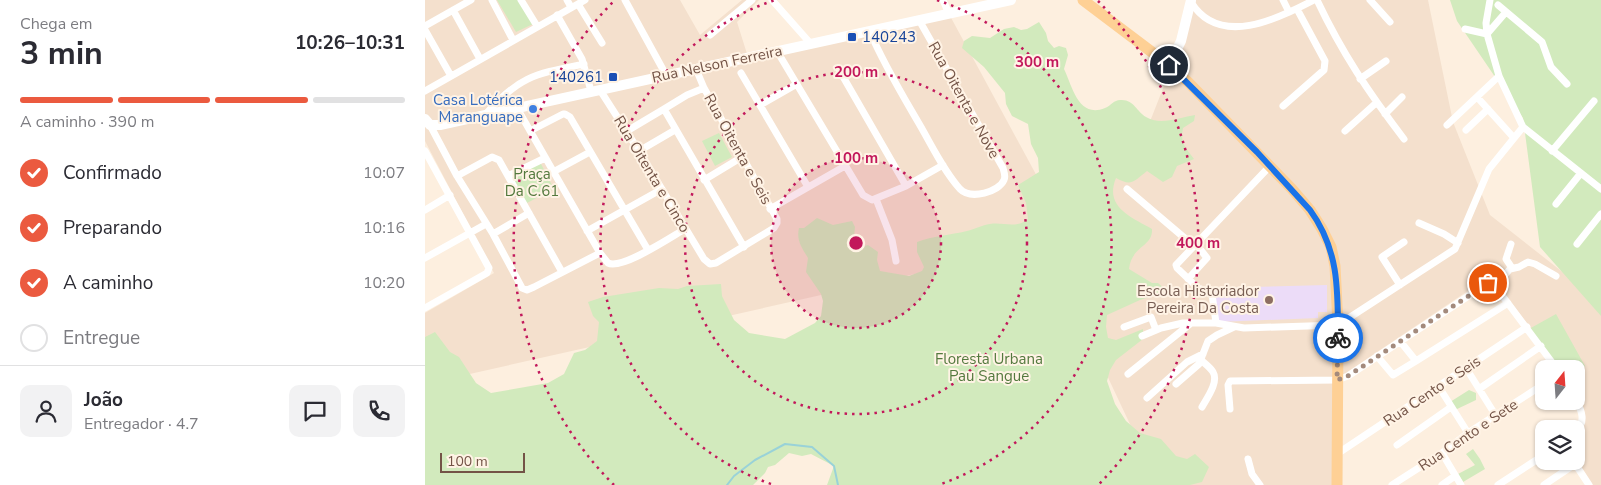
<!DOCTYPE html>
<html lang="pt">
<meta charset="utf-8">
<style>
body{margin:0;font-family:"Nunito Sans",sans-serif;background:#f2f2f3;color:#2b2b33;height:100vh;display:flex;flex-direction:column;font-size:19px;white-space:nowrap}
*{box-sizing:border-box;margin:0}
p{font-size:16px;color:#7c7c81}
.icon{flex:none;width:28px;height:28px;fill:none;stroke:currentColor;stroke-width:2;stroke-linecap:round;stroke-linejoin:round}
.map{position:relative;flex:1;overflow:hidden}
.sheet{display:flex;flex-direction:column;background:#fff;width:425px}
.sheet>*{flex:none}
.needle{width:32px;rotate:17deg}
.fabs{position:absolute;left:1110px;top:360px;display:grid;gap:10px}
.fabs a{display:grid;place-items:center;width:50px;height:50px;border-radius:10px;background:#fff;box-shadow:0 1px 4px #0004;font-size:25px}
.scale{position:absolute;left:15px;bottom:12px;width:85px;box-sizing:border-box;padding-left:5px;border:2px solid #735346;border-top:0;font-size:14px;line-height:18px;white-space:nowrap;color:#735346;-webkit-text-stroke:4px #fff3e5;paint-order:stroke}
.pin{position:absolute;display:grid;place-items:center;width:42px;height:42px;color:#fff;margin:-21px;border:2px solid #fff;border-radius:50%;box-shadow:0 1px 5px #0007}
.courier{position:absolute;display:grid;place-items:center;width:50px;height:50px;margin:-25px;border:4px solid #1a73e8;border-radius:50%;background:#fff;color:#222;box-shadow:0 1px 6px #0007}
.summary em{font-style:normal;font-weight:700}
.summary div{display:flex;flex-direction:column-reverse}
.summary{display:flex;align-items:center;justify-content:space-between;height:85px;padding:0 20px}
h1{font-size:32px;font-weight:700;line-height:38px}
.bar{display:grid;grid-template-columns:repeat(4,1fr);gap:8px 5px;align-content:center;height:60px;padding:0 20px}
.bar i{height:6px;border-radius:4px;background:#e1e1e2}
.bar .active{background:#eb5a3f}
.bar p{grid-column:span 4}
.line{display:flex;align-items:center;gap:12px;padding:0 20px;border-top:1px solid #e1e1e2}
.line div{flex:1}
.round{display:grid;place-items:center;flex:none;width:52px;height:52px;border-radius:10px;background:#f2f2f3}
ol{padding:0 20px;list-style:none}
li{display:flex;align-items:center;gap:15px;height:55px}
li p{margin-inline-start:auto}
li .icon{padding:5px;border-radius:50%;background:#eb5a3f;color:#fff;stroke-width:4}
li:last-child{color:#7c7c81}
li i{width:28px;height:28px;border:2px solid #e1e1e2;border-radius:50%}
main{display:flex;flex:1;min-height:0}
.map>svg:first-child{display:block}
</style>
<main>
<section class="sheet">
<div class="summary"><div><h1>3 min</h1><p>Chega em</p></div><em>10:26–10:31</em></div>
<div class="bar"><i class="active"></i><i class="active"></i><i class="active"></i><i></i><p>A caminho · 390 m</p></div>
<ol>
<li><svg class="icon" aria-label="check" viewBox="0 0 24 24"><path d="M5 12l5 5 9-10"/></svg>Confirmado<p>10:07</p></li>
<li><svg class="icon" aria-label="check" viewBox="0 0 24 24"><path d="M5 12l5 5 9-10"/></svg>Preparando<p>10:16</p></li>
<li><svg class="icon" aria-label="check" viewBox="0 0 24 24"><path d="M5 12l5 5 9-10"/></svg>A caminho<p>10:20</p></li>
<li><i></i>Entregue</li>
</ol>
<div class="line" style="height:90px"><a class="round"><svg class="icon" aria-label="person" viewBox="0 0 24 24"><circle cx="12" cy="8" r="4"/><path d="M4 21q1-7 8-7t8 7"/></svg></a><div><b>João</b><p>Entregador · 4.7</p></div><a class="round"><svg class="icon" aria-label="chat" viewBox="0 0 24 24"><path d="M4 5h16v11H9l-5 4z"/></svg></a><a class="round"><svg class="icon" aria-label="phone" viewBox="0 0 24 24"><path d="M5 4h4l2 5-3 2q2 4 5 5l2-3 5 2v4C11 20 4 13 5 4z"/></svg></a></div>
</section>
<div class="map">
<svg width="1176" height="485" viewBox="0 0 1176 485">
<rect width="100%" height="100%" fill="#fdefdf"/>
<path fill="#f4e0cd" d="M0,0H255L275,35L317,0H334L312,22L323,57L524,14L646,239L0,384V313L69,273L0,141Z
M767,0H1003L1028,122L1065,215L1163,292L1176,314V485H1168L1150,461L1151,429H1146L1159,418L1151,401V369H1136L1083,298L1062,278L915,377L911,485H730L720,456L637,280L681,181L724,124L748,63Z"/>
<path fill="#ecdcf8" d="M902,285V312H893V318L792,322L789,316L786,288Z"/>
<path fill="#d2eabd" d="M72,0H94L108,24L91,32Z
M1025,0H1176V316L1115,247L1098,118L1032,21Z
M614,22L621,33L623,41L629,48L634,46L641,48L643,55L639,69C647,85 653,119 680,108C687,105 689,99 697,100C709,100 712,112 721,117C735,126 756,117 770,115L769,121L758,128C755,143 760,147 769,159L752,166L747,177L738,182L722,171C709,181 707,187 691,178C679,207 706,217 727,229C728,247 707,245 704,269L727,283H733L740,289L734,294L715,300L682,315L681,327L683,338L691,340L718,329V339L691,360L685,370L682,381L690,404L701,421L715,433L736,439L751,456L762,459L770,454L784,467L777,482L765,485H402L409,466L386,454L377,456L364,453L350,465L343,467L340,473L328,485H0V337L10,332L25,352L34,357L51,383L66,393L123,383L139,374L149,353L160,350L172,341L174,322L168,316L163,302L178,297L234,288L253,289L262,286L296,284L297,296L309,320L324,333L360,339L390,323L396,316L398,301L396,294L381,272L383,258C377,248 371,240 374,228H379L392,218L408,225L427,221L430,227L429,237L436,247L443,245L453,252L452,260L455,271L484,276L497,271L499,267L492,252V242C508,236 525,235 542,231C550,229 557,225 565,224C579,222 591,229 603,219L601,203L593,185L614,172L613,158L606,144L603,124L587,116L581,104L580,93L559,67L537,48L539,41L547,36L565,38L579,29L589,27L596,30L602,29Z
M294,133L307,157L290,166L277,141Z
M115,162L129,189L100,204L85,177Z
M1131,314L1160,366L1151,372V369H1132L1104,329Z
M1044,390L1051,393V400L1030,410L1025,402Z
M1048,449L1055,459L1060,469L1038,482L1033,474L1050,465L1041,454Z"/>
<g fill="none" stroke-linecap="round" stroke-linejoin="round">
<path stroke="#99d2d8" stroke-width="2" d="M302,485L309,476L330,460L360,444L387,447L409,466L413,485"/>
<path stroke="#fff" stroke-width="7" d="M67,0L88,40
M96,0L112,26
M142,0L146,7
M200,0L241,75
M347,0L386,44
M518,0L524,14
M858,0L864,12
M892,0C917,53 944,93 979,139
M945,0L965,22
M1065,0L1061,23L1062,34L1074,76L1098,127
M767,1L766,2C794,48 853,19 889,0
M153,4L177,43
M1073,5L1117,42L1126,67L1142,84
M28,10L55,59
M132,15L157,59L166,91
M0,26L46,0
M1040,29L1062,34L1081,12
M0,30L26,76
M445,32C459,65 478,96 496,127C508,148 519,171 535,189C546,200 574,192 579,180C581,176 579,172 578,168L494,20
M285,35L327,0
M352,51L438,195L447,200L481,186L518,165
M413,68L481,186
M316,73L383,187
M935,79L961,61
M279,88L262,95L239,109L319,247
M175,90L214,151L279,259L285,264L291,263L349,228L352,223V219L279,88L271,69
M0,91L160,0
M1052,97L1089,138
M335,105L372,84
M858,106L899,70L900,61L872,9
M92,108L175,253L183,263C197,270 246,237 260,229
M960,114L977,97
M60,115C94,76 110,74 159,64
M5,125L32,176L68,234L97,288L102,290L109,287L175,253
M1022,125L1074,76
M1041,130L1063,109
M105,131L138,114H140L145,117L223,250
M202,131L239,109
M920,131L951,103
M0,151L64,268L62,273L0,308
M214,151L250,130
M1127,151L1169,101
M128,172L165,152
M32,176L67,157L74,160L137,272
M83,176L120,158
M279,180L317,157
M702,189L769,246
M451,199L467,240L471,261
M1131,204L1156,173
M345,209L420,166
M0,210L25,195
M994,223L1019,234L1033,243
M162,231L237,189
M68,234L104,213
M1086,244L1081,259L1087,268
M1152,244L1176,214
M0,258L61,224
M763,279L782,258L771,244
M975,285L957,257L979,242
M1070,286L1085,269L1094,267L1103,262L1110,264L1131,276
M791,323L787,294L785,292L773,288L752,268L751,265L845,166
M699,327L726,317L731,330
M717,336L736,328L758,323H791L819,328L913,325L1030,249L1064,169L1098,127L1176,189
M975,341L991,361L1083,303
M952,356L968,375L991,361
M776,360C779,363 785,367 788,372C794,382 782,398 777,407
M1041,368L1071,416
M703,374L765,324
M751,384L774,364L783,341L792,335L809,327
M1014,387L1043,433
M1054,389L1116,346
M722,398L762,362L778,354
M1151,400C1157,411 1161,422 1151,431
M805,409L803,385L805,381L912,380L923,376L1063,283L1070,286L1132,369
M972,445L1026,407
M1017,453L1036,485
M912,454L1102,327
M823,459L827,474L835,485
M1149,462L1164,485
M967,485L1017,453L1043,433L1119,384
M1017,485L1030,476
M1073,485L1119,455
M1119,485L1150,464"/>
<path stroke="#fff" stroke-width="10" d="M744,65L756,41L766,0
M0,119L5,125H15L586,0"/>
<path stroke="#fed095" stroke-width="11" d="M658,0L744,65L763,82L867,189L885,210L897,229L906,247L910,266L913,325L912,485"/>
</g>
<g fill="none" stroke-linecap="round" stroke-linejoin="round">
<path stroke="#a38a7c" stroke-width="5" stroke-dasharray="0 9" d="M913,338L912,380L923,376L1063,283"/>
<path stroke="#1a73e8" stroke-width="6" d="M744,65L832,152L885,210C914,250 913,290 913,338"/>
</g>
<circle cx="431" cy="243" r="85" fill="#c2185b" fill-opacity=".12"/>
<g fill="none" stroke="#c2185b" stroke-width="2.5" stroke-dasharray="2.5 5">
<circle cx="431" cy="243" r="85"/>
<circle cx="431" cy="243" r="171"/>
<path d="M346 484A256 256 0 0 1 350 0M512 0A256 256 0 0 1 516 484"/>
<path d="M189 485A342 342 0 0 1 189 1M673 1A342 342 0 0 1 673 485"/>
</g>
<g fill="#1a4fb4" stroke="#fff3e5" stroke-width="2">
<rect x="422" y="32" width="10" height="10" rx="2.5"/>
<rect x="183" y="72" width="10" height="10" rx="2.5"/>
</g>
<circle fill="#3f7fe0" stroke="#fff3e5" stroke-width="2" cx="108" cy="109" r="5"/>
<circle fill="#8d6e63" stroke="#fff3e5" stroke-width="2" cx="844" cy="300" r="5"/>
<g text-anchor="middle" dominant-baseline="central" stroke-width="4" stroke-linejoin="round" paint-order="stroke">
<g font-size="15" fill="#164399" stroke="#fff3e5" text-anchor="start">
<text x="437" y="37">140243</text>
<text x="178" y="77" text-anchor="end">140261</text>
</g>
<g font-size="15" fill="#735346" stroke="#fff3e5">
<text transform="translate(292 64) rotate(-12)">Rua Nelson Ferreira</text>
<text transform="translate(539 100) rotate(61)">Rua Oitenta e Nove</text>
<text transform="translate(313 149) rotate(61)">Rua Oitenta e Seis</text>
<text transform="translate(227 174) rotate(59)">Rua Oitenta e Cinco</text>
<text transform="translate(1007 391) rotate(-34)">Rua Cento e Seis</text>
<text transform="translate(1043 435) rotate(-34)">Rua Cento e Sete</text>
</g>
<g font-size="15" fill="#366cbe" stroke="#fff3e5" text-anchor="end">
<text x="98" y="100">Casa Lotérica<tspan x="98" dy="17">Maranguape</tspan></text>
</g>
<g font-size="15" fill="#54793e" stroke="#fff3e5">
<text x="107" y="174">Praça<tspan x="107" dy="17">Da C.61</tspan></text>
<text x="564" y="359">Floresta Urbana<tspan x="564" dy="17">Pau Sangue</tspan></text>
</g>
<g font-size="15" fill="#785e54" stroke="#fff3e5" text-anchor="end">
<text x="834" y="291">Escola Historiador<tspan x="834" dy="17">Pereira Da Costa</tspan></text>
</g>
</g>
<circle cx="431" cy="243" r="8" fill="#c2185b" stroke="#fff3e5" stroke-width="2.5"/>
<g font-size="15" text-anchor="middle" font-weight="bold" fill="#c2185b" stroke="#fff3e5" stroke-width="4" stroke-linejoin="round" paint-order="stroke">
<text x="612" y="67">300 m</text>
<text x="431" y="77">200 m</text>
<text x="431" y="163">100 m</text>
<text x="773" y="248">400 m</text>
</g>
</svg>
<div class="fabs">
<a><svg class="needle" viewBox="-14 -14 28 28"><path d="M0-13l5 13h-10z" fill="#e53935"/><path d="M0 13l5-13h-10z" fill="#7c7c81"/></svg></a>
<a><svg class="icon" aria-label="layers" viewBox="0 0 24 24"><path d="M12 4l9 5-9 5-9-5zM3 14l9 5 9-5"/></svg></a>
</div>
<div class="scale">100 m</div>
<div class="pin" style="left:1063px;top:283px;background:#ea580c"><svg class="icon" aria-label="bag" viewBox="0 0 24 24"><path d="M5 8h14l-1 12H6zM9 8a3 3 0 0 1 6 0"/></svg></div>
<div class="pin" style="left:744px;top:65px;background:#1f2937"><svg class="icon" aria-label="home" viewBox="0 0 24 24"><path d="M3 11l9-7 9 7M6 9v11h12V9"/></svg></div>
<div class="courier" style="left:913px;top:338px"><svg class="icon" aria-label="bike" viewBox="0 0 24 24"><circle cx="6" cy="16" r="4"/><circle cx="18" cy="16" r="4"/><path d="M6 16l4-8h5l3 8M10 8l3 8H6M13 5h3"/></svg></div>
</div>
</main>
